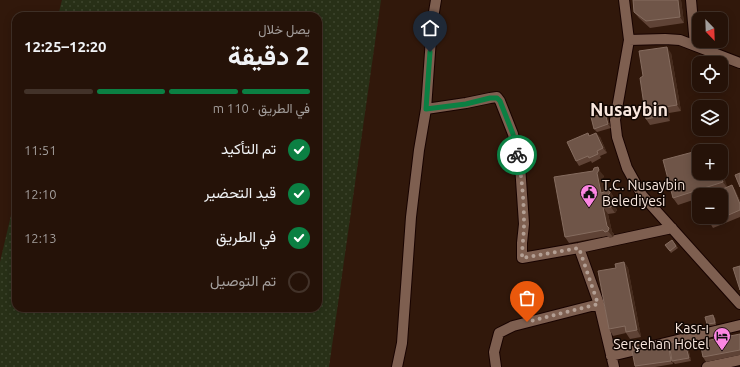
<!DOCTYPE html>
<html lang="ar">
<meta charset="utf-8">
<style>
body{margin:0;font-family:Ubuntu,Vazirmatn,sans-serif;background:#2d1b12;color:#f1f3f6;direction:rtl;height:100vh;display:flex;flex-direction:column;font-size:15px;white-space:nowrap}
*{box-sizing:border-box;margin:0}
p{font-size:13px;color:#a39e9c}
.icon{flex:none;width:22px;height:22px;fill:none;stroke:currentColor;stroke-width:2;stroke-linecap:round;stroke-linejoin:round}
.map{position:relative;flex:1;overflow:hidden;direction:ltr}
.drawer{position:absolute;left:12px;top:12px;width:310px;height:300px;display:flex;flex-direction:column;background:#251208;border-radius:12px;box-shadow:0 2px 10px #0003,0 0 0 1px #423229;direction:rtl}
.drawer>*{flex:none}
.needle{width:26px;rotate:157deg}
.fabs{position:absolute;left:692px;top:12px;display:grid;gap:8px}
.fabs a{display:grid;place-items:center;width:36px;height:36px;border-radius:8px;background:#251208;box-shadow:0 2px 10px #0003,0 0 0 1px #423229;font-size:20px}
.pin{position:absolute;display:grid;place-items:center;width:34px;height:34px;color:#fff;margin:-41px -17px;border-radius:50% 50% 50% 0;rotate:-45deg;box-shadow:0 0 4px #0007}
.pin .icon{rotate:45deg}
.courier{position:absolute;display:grid;place-items:center;width:40px;height:40px;margin:-20px;border:3px solid #0b8043;border-radius:50%;background:#fff;color:#222;box-shadow:0 1px 5px #0007}
.summary em{font-style:normal;font-weight:700}
.summary div{display:flex;flex-direction:column-reverse}
.summary{display:flex;align-items:center;justify-content:space-between;height:68px;padding:0 12px}
h1{font-size:26px;font-weight:700;line-height:30px}
.bar{display:grid;grid-template-columns:repeat(4,1fr);gap:6px 4px;align-content:center;height:48px;padding:0 12px}
.bar i{height:5px;border-radius:3px;background:#423229}
.bar .on{background:#0b8043}
.bar p{grid-column:span 4}
ol{padding:0 12px;list-style:none}
li{display:flex;align-items:center;gap:12px;height:44px}
li p{margin-inline-start:auto}
li .icon{padding:4px;border-radius:50%;background:#0b8043;color:#fff;stroke-width:4}
li:last-child{color:#a39e9c}
li i{width:22px;height:22px;border:2px solid #423229;border-radius:50%}
.map>svg:first-child{display:block}
</style>
<div class="map">
<svg width="740" height="367" viewBox="0 0 740 367">
<defs>
<pattern id="green-dots" width="8" height="8" patternUnits="userSpaceOnUse"><rect width="8" height="8" fill="#283017"/><path d="M2 2h.1M6 6h.1" fill="none" stroke="#3d442d" stroke-width="1.8" stroke-linecap="round"/></pattern>
</defs>
<rect width="100%" height="100%" fill="#31180b"/>
<path fill="url(#green-dots)" d="M62,0H381L329,367H0V262L16,194V308H318V16H58Z"/>
<g fill="none" stroke-linecap="round" stroke-linejoin="round">
<defs>
<path id="minor" d="M624,0L629,40L615,120L617,137L627,168L642,195L740,304
M691,0L695,45
M629,40L665,39L680,40L740,63
M426,109L466,103L490,98L497,97L500,101L513,134L520,165L524,224L522,243V258L579,248L672,228
M579,248L599,304L614,367
M611,356L740,325
M397,367L402,343L411,217L419,150L426,109L432,24L436,0
M496,367L494,352L499,333L513,326L599,304
M707,367L740,360"/>
</defs>
<use href="#minor" stroke="#180300" stroke-width="12"/>
<use href="#minor" stroke="#7e5f50" stroke-width="10"/>
</g>
<path fill="#5f4336" d="M633,0H681L684,23L650,28L639,18L634,12Z
M671,53L681,111L669,113L670,121L650,125L646,119L643,76Z
M607,116L611,128L597,132L594,129Z
M588,133L590,136L600,137L607,153L600,156L601,158L592,163L591,161L579,166L576,161Z
M593,171L604,176L602,180L604,192L609,190L613,196L614,199L612,201L617,210L615,213L608,214L612,232L614,234L613,237L610,238L607,236L569,243L565,237Z
M721,173L727,187L732,185L735,190L740,201V217L713,228L710,223L713,193L708,195H699V198L678,205L673,198Z
M672,240L678,248L671,253L665,245Z
M624,262L628,268L641,337L630,339L626,333L613,336L609,329L616,268Z
M715,317L716,325L708,326L707,324Z
M740,334V355L706,362L703,357Z
M684,339L687,343L691,361L675,364L673,362V364L655,367H635V366L669,344Z"/>
<path fill="#452b1d" d="M678,0H681L684,23L680,17Z
M667,47L671,53L681,111L677,105Z
M665,107L669,113L670,121L666,115Z
M605,113L607,116L611,128L608,124Z
M596,133L600,137L607,153L603,148Z
M721,167L728,189L723,182L720,173Z
M599,170L604,176L602,180L605,199L601,193L597,173Z
M732,185L735,190L740,201V204Z
M609,190L613,196L614,199L612,201L617,210L615,213L611,207L608,195Z
M603,207L608,214L612,232L614,234L613,237L608,231Z
M624,262L628,268L641,337L637,330Z
M684,339L687,343L691,361L689,358Z
M668,342L670,345L673,364L671,361Z"/>
<path fill="#6f5548" stroke="#856c5f" d="M633,0H678L680,17L646,21L634,12Z
M667,47L677,105L665,107L666,115L646,119L640,78L643,76L639,51Z
M605,113L608,124L594,129L591,117Z
M588,133L589,136L596,133L603,148L597,151L598,154L589,158L588,156L576,161L567,142Z
M712,147L714,151H699V173H720L723,182L673,198L663,160Z
M598,167L599,170L597,173L601,193L604,192L606,189L609,190L610,193L608,195L612,204L611,207H603L607,226L609,228L608,231L605,232L603,230L565,237L554,177L593,171L594,168Z
M740,173V187L735,175Z
M732,185L740,204V210L710,223L707,217H721V195H709Z
M672,240L676,246L670,251L665,245Z
M624,262L637,330L626,332L625,326L609,329L598,271L616,268L615,264Z
M740,266V290L733,268Z
M713,315L715,323L707,324L705,317Z
M740,334V350L703,357L700,342Z
M684,339L689,358L672,361L669,343Z
M668,342L671,361L635,366L632,351Z"/>
<g fill="none" stroke-linecap="round" stroke-linejoin="round">
<path stroke="#b39f94" stroke-width="4" stroke-dasharray="0 7.2" d="M517,155C522,174 524,204 524,224C524,235 522,246 522,258L579,248L598,304L527,322"/>
<path stroke="#0b8043" stroke-width="5" d="M430,52L426,109L466,104L490,98H497L500,101L513,134L517,155"/>
</g>
<defs>
<symbol id="civic-pin" viewBox="-11 -11 22 30"><path d="M0 17L-7.5 6A9.5 9.5 0 1 1 7.5 6Z" fill="#fc86e3" stroke="#110703"/><path d="M-.6-6.5H3V-4.5H.6V-3L4-1V1h2V6H-6V1h2V-1L-.6-3ZM-1.2 2.5V6h2.4V2.5Z" fill="#111"/></symbol>
<symbol id="hotel-pin" viewBox="-11 -11 22 30"><path d="M0 17L-7.5 6A9.5 9.5 0 1 1 7.5 6Z" fill="#fc86e3" stroke="#110703"/><path d="M-6-4.5h1.5V1H6V5H4.5V3h-9V5H-6ZM-4 0a1.8 1.8 0 1 1 3.6 0ZM.5 0V-2.5h3Q6-2.5 6 0Z" fill="#111"/></symbol>
</defs>
<g fill-rule="evenodd">
<use href="#civic-pin" x="579" y="183" width="20" height="27"/>
<use href="#hotel-pin" x="712" y="326" width="20" height="27"/>
</g>
<g text-anchor="middle" dominant-baseline="central" stroke-width="3" stroke-linejoin="round" paint-order="stroke">
<g font-size="14" fill="#f9e7de" stroke="#110703" text-anchor="start">
<text x="602" y="185">T.C. Nusaybin<tspan x="602" dy="16">Belediyesi</tspan></text>
<text x="709" y="328" text-anchor="end">Kasr-ı<tspan x="709" dy="16">Serçehan Hotel</tspan></text>
</g>
<g font-size="18" font-weight="bold" fill="#f9e7de" stroke="#110703">
<text x="629" y="109">Nusaybin</text>
</g>
</g>
</svg>
<div class="fabs">
<a><svg class="needle" viewBox="-14 -14 28 28"><path d="M0-13l5 13h-10z" fill="#e53935"/><path d="M0 13l5-13h-10z" fill="#a39e9c"/></svg></a>
<a><svg class="icon" aria-label="locate" viewBox="0 0 24 24"><circle cx="12" cy="12" r="6"/><path d="M12 2v4M12 18v4M2 12h4M18 12h4"/></svg></a>
<a><svg class="icon" aria-label="layers" viewBox="0 0 24 24"><path d="M12 4l9 5-9 5-9-5zM3 14l9 5 9-5"/></svg></a>
<a>+</a>
<a>−</a>
</div>
<div class="pin" style="left:527px;top:322px;background:#ea580c"><svg class="icon" aria-label="bag" viewBox="0 0 24 24"><path d="M5 8h14l-1 12H6zM9 8a3 3 0 0 1 6 0"/></svg></div>
<div class="pin" style="left:430px;top:52px;background:#1f2937"><svg class="icon" aria-label="home" viewBox="0 0 24 24"><path d="M3 11l9-7 9 7M6 9v11h12V9"/></svg></div>
<div class="courier" style="left:517px;top:155px"><svg class="icon" aria-label="bike" viewBox="0 0 24 24"><circle cx="6" cy="16" r="4"/><circle cx="18" cy="16" r="4"/><path d="M6 16l4-8h5l3 8M10 8l3 8H6M13 5h3"/></svg></div>
<section class="drawer">
<div class="summary"><div><h1>2 دقيقة</h1><p>يصل خلال</p></div><em>12:20–12:25</em></div>
<div class="bar"><i class="on"></i><i class="on"></i><i class="on"></i><i></i><p>في الطريق · 110 m</p></div>
<ol>
<li><svg class="icon" aria-label="check" viewBox="0 0 24 24"><path d="M5 12l5 5 9-10"/></svg>تم التأكيد<p>11:51</p></li>
<li><svg class="icon" aria-label="check" viewBox="0 0 24 24"><path d="M5 12l5 5 9-10"/></svg>قيد التحضير<p>12:10</p></li>
<li><svg class="icon" aria-label="check" viewBox="0 0 24 24"><path d="M5 12l5 5 9-10"/></svg>في الطريق<p>12:13</p></li>
<li><i></i>تم التوصيل</li>
</ol>
</section>
</div>
